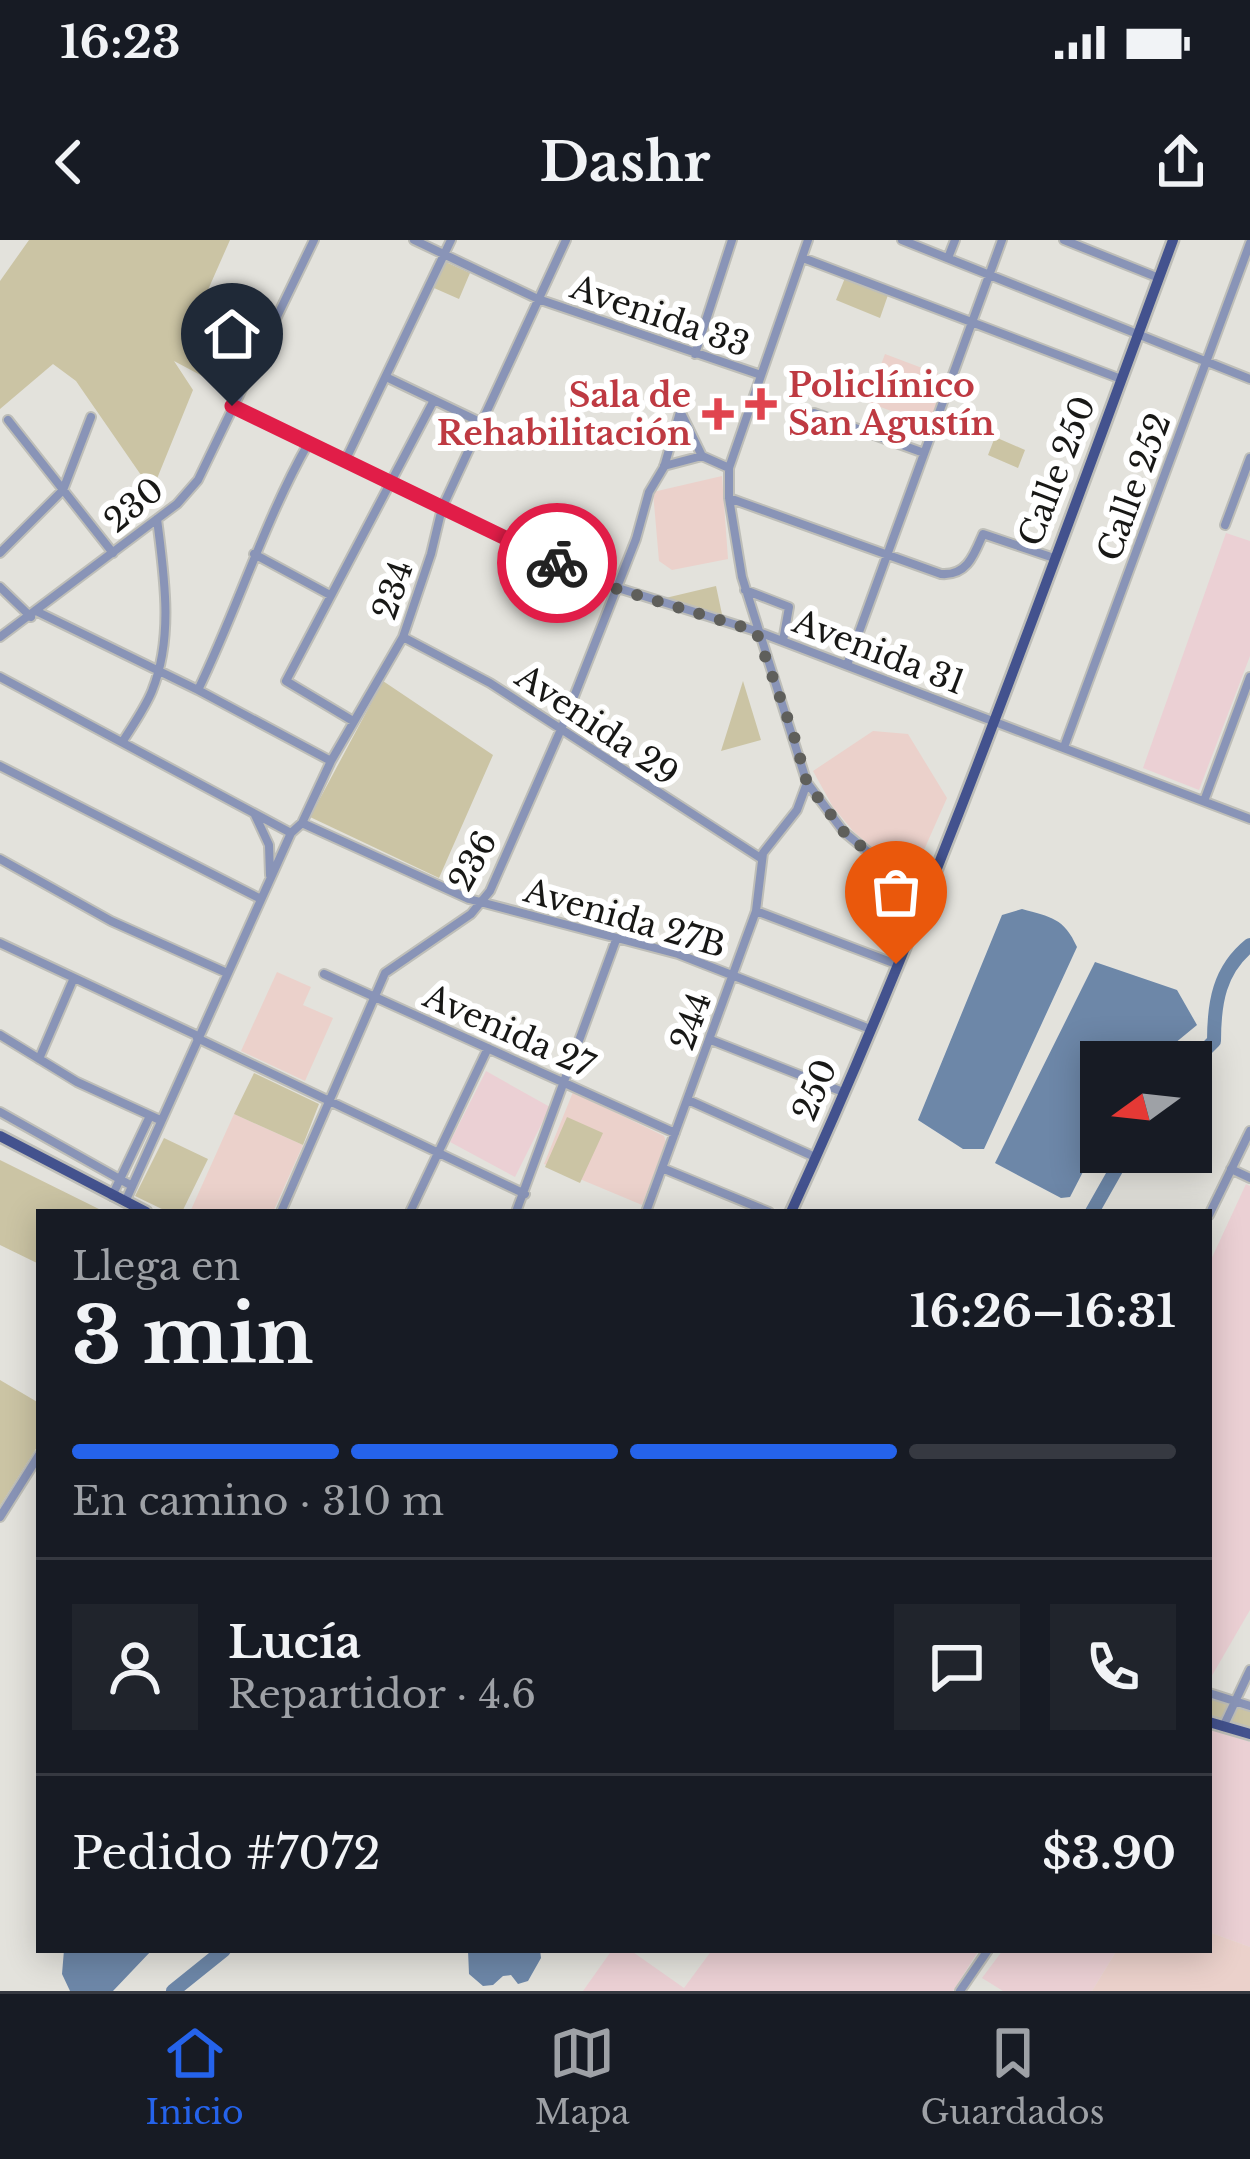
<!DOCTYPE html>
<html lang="es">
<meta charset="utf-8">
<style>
body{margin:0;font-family:"Libre Baskerville",serif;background:#20242c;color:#f1f3f6;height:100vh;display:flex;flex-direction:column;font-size:45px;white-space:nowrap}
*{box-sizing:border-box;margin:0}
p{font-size:39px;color:#9ea1a6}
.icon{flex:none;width:66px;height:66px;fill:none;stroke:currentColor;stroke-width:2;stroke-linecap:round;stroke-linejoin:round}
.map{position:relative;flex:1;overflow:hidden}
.sheet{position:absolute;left:36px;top:969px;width:1176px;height:744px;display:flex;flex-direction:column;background:#171b24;border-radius:0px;box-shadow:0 6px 30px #0003}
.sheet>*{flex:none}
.needle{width:78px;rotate:255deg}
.fabs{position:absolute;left:1080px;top:801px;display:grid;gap:24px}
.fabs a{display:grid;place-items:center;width:132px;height:132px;border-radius:0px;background:#171b24;box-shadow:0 6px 30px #0003;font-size:60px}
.pin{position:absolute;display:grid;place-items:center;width:102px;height:102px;color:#fff;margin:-123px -51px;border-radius:50% 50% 50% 0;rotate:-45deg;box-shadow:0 0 12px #0007}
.pin .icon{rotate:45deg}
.courier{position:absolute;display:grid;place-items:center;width:120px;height:120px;margin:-60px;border:9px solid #e11d48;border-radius:50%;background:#fff;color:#222;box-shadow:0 3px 15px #0007}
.head em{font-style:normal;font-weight:700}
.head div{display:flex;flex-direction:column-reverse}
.head{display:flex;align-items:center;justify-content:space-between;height:204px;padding:0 36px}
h1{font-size:78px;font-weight:700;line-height:90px}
.bar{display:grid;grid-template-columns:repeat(4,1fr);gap:18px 12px;align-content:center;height:144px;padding:0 36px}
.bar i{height:15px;border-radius:9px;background:#363941}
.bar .selected{background:#2563eb}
.bar p{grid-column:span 4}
.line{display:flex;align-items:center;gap:30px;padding:0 36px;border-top:3px solid #363941}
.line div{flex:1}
.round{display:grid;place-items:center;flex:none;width:126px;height:126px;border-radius:0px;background:#20242c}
.status{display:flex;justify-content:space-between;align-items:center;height:84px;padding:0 60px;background:#171b24;direction:ltr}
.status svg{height:33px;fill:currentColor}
header{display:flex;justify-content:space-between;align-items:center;height:156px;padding:0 36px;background:#171b24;font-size:54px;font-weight:700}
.tabs{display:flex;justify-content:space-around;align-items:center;height:168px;border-top:3px solid #363941;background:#171b24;font-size:33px;color:#9ea1a6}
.tabs a{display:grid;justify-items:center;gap:6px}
.tabs .selected{color:#2563eb}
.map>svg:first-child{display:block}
</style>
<div class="status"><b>16:23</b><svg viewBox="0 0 49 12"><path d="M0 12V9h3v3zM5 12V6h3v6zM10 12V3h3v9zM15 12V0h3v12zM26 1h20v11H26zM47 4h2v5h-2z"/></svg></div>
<header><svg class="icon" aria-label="back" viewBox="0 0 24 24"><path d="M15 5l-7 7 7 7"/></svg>Dashr<svg class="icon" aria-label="share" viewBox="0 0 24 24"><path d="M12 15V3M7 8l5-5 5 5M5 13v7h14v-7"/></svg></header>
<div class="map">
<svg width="1250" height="1751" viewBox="0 0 1250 1751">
<rect width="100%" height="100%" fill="#e3e2dc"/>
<path fill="#ebd0d4" d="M1226,293L1250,301V416L1199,550L1143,528Z
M486,831L550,867L515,937L450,902Z
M1246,944L1250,946V1370L1210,1439L1209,1024Z
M1209,1489L1250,1502V1707L1209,1692Z
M612,1710H630L684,1748L712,1710H979L953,1751H583Z
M1003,1710H1117L1092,1751H1003L982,1738Z"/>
<path fill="#ebd1cb" d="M885,114L946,137L929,185L867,162Z
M722,236L728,319L672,330L659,321L653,252Z
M873,491L908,494L947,558L916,628L882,616L853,591L833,567L813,531Z
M277,732L311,747L303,765L333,778L305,841L241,811Z
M573,852L664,896L666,902L642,965L544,924Z
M234,874L303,905L273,972H190Z
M1209,1692L1250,1707V1751H1092L1117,1710H1209Z"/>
<path fill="#cbc4a4" d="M29,0H230L196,77L243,101L221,146L174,121L193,150L152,251L76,141L53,124L0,169V41Z
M446,22L470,33L459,59L434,48Z
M845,38L888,55L880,78L836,60Z
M995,197L1025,210L1018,228L988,215Z
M716,346L723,379L657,360Z
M383,441L493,515L439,638L310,577Z
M743,441L761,500L721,511Z
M254,833L319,864L303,905L234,874Z
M567,877L603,893L580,943L545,927Z
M164,898L208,919L182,972H168L135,956Z
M0,920L105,972H39V1024L0,1005Z
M0,1140L39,1163V1204L0,1266Z
M1209,1451L1250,1463V1492L1209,1480Z"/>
<path fill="#6d87a8" d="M1022,669C1051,677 1064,678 1077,707L984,909H963L918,880L1002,675Z
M1095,722L1177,750L1197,785L1152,822H1101V897L1070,957L1061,958L995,923Z
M64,1710H152L113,1751H70L62,1734Z
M468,1710H540L541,1718L528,1741L518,1744L511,1735L503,1736L493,1745L483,1746L469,1734Z"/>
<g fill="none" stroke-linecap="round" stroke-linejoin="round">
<path stroke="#6d87a8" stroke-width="14" d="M1191,824L1214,801C1214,763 1219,730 1250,705
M1092,972L1126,912
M173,1751L224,1710"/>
<defs>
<path id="minor" d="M414,0L538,59L761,135
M902,0L1250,139
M1064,0L1159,38
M803,18L1121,139
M948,18L955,0
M695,114L732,0
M386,137L480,182
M233,167L589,339L756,391L1250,579
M814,173L924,213
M8,180L113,313
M702,216L729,228
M346,219L451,0
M664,226L702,216L681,173
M729,258L941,334C967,336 974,315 983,294L1054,318
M1225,285L1250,218
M0,313L63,250L91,177
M254,314L330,355
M0,347L31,377
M745,350L789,367L783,401
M38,372L198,450L331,521
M0,397L177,264L198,240L314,0
M403,397L490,443L762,619
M847,425L1002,0
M0,437L291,593
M198,450C238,368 264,281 309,202
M353,481L286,441L434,160
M123,501C133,485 145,468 152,451C174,397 164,335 157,279
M1064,507L1250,3
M0,526L261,659
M808,544L844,592L884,625L928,645
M1204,561L1250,437
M255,575L269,605L270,635
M302,583L469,659L678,714L870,789
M0,619L111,681L227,733
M756,671L896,724
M0,703L198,796
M324,734L675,893
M0,795L77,842L160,880
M197,798L525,954
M711,800L843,852
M39,819L73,740
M688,860L815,917
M0,872L132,946
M662,928L769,972
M1231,929L1250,938
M112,956L150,876
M125,962L291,593L302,583L331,521L403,397L431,314L442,268L566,0
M281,972L385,733L471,674L490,651L562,487L636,299L649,252L664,227L680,172
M410,972L488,808
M516,972L616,700
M646,972L756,671L763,613L797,570L807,543L742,337L729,258V228L808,0
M1209,975L1250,891
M0,1277L39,1215
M1209,1453L1250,1466
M1223,1487L1250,1430
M960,1751L988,1710"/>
<path id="major" d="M0,896L146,972
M791,972C936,656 1052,326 1173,0
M1209,1482L1250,1494"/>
</defs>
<use href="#minor" stroke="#bebeb8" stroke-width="12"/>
<use href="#major" stroke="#bebeb8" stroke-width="15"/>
<use href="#minor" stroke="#8994b7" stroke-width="8"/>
<use href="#major" stroke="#43528e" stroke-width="10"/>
</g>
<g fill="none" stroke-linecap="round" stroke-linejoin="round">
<path stroke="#5f5f5b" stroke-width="12" stroke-dasharray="0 21.6" d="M557,323L617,349L756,391L794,496L807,543L844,592L884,625L928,645L896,724"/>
<path stroke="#e11d48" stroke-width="15" d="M232,166L557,323"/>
</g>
<g fill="#e0444e" stroke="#fff" stroke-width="4.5">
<path d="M755 146h12v12h12v12h-12v12h-12v-12h-12v-12h12z"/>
<path d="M712 156h12v12h12v12h-12v12h-12v-12h-12v-12h12z"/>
</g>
<g text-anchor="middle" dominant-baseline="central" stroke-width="12" stroke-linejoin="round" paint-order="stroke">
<g font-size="33" fill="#181816" stroke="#fff">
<text transform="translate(660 76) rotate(19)">Avenida 33</text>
<text transform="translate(1057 231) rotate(-69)">Calle 250</text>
<text transform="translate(1134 247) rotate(-70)">Calle 252</text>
<text transform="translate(134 265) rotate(-39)">230</text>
<text transform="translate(393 350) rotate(-71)">234</text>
<text transform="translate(879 412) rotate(21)">Avenida 31</text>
<text transform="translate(597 485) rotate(34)">Avenida 29</text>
<text transform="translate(473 621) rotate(-61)">236</text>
<text transform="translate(625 678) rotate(16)">Avenida 27B</text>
<text transform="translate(691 781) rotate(-70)">244</text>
<text transform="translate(509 791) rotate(24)">Avenida 27</text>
<text transform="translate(815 850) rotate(-67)">250</text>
</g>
<g font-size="33" font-weight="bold" fill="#be3a42" stroke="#fff" text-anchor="start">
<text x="788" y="145">Policlínico<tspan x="788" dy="38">San Agustín</tspan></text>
<text x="691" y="155" text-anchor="end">Sala de<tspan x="691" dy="38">Rehabilitación</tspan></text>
</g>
</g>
</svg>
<div class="fabs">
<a><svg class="needle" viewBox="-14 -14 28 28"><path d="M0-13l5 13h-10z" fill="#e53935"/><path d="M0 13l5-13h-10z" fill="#9ea1a6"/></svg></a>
</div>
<div class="pin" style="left:896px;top:724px;background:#ea580c"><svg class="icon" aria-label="bag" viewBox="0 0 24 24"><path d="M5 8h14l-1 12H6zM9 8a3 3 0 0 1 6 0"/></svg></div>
<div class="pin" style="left:232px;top:166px;background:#1f2937"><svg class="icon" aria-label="home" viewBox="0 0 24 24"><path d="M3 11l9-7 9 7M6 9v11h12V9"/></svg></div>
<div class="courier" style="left:557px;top:323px"><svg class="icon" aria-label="bike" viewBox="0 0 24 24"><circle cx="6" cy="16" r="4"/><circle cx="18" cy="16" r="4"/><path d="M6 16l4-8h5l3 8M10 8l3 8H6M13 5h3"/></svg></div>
<section class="sheet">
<div class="head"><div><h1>3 min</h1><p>Llega en</p></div><em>16:26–16:31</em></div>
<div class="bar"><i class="selected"></i><i class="selected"></i><i class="selected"></i><i></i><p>En camino · 310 m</p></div>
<div class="line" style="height:216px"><a class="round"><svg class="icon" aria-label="person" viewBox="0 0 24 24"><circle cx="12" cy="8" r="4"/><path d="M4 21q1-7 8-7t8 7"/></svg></a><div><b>Lucía</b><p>Repartidor · 4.6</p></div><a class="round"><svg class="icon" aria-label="chat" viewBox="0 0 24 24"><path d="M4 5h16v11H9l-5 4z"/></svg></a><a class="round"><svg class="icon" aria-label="phone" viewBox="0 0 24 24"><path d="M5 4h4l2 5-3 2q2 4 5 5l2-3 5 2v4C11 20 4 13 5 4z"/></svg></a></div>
<div class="line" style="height:156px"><div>Pedido #7072</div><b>$3.90</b></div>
</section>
</div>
<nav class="tabs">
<a class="selected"><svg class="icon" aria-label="home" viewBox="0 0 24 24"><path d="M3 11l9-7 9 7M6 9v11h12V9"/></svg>Inicio</a>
<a><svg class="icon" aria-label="map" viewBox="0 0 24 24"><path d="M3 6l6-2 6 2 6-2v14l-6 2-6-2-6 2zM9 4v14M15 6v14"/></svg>Mapa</a>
<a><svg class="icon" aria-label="saved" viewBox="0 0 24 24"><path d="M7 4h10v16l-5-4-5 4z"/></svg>Guardados</a>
</nav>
